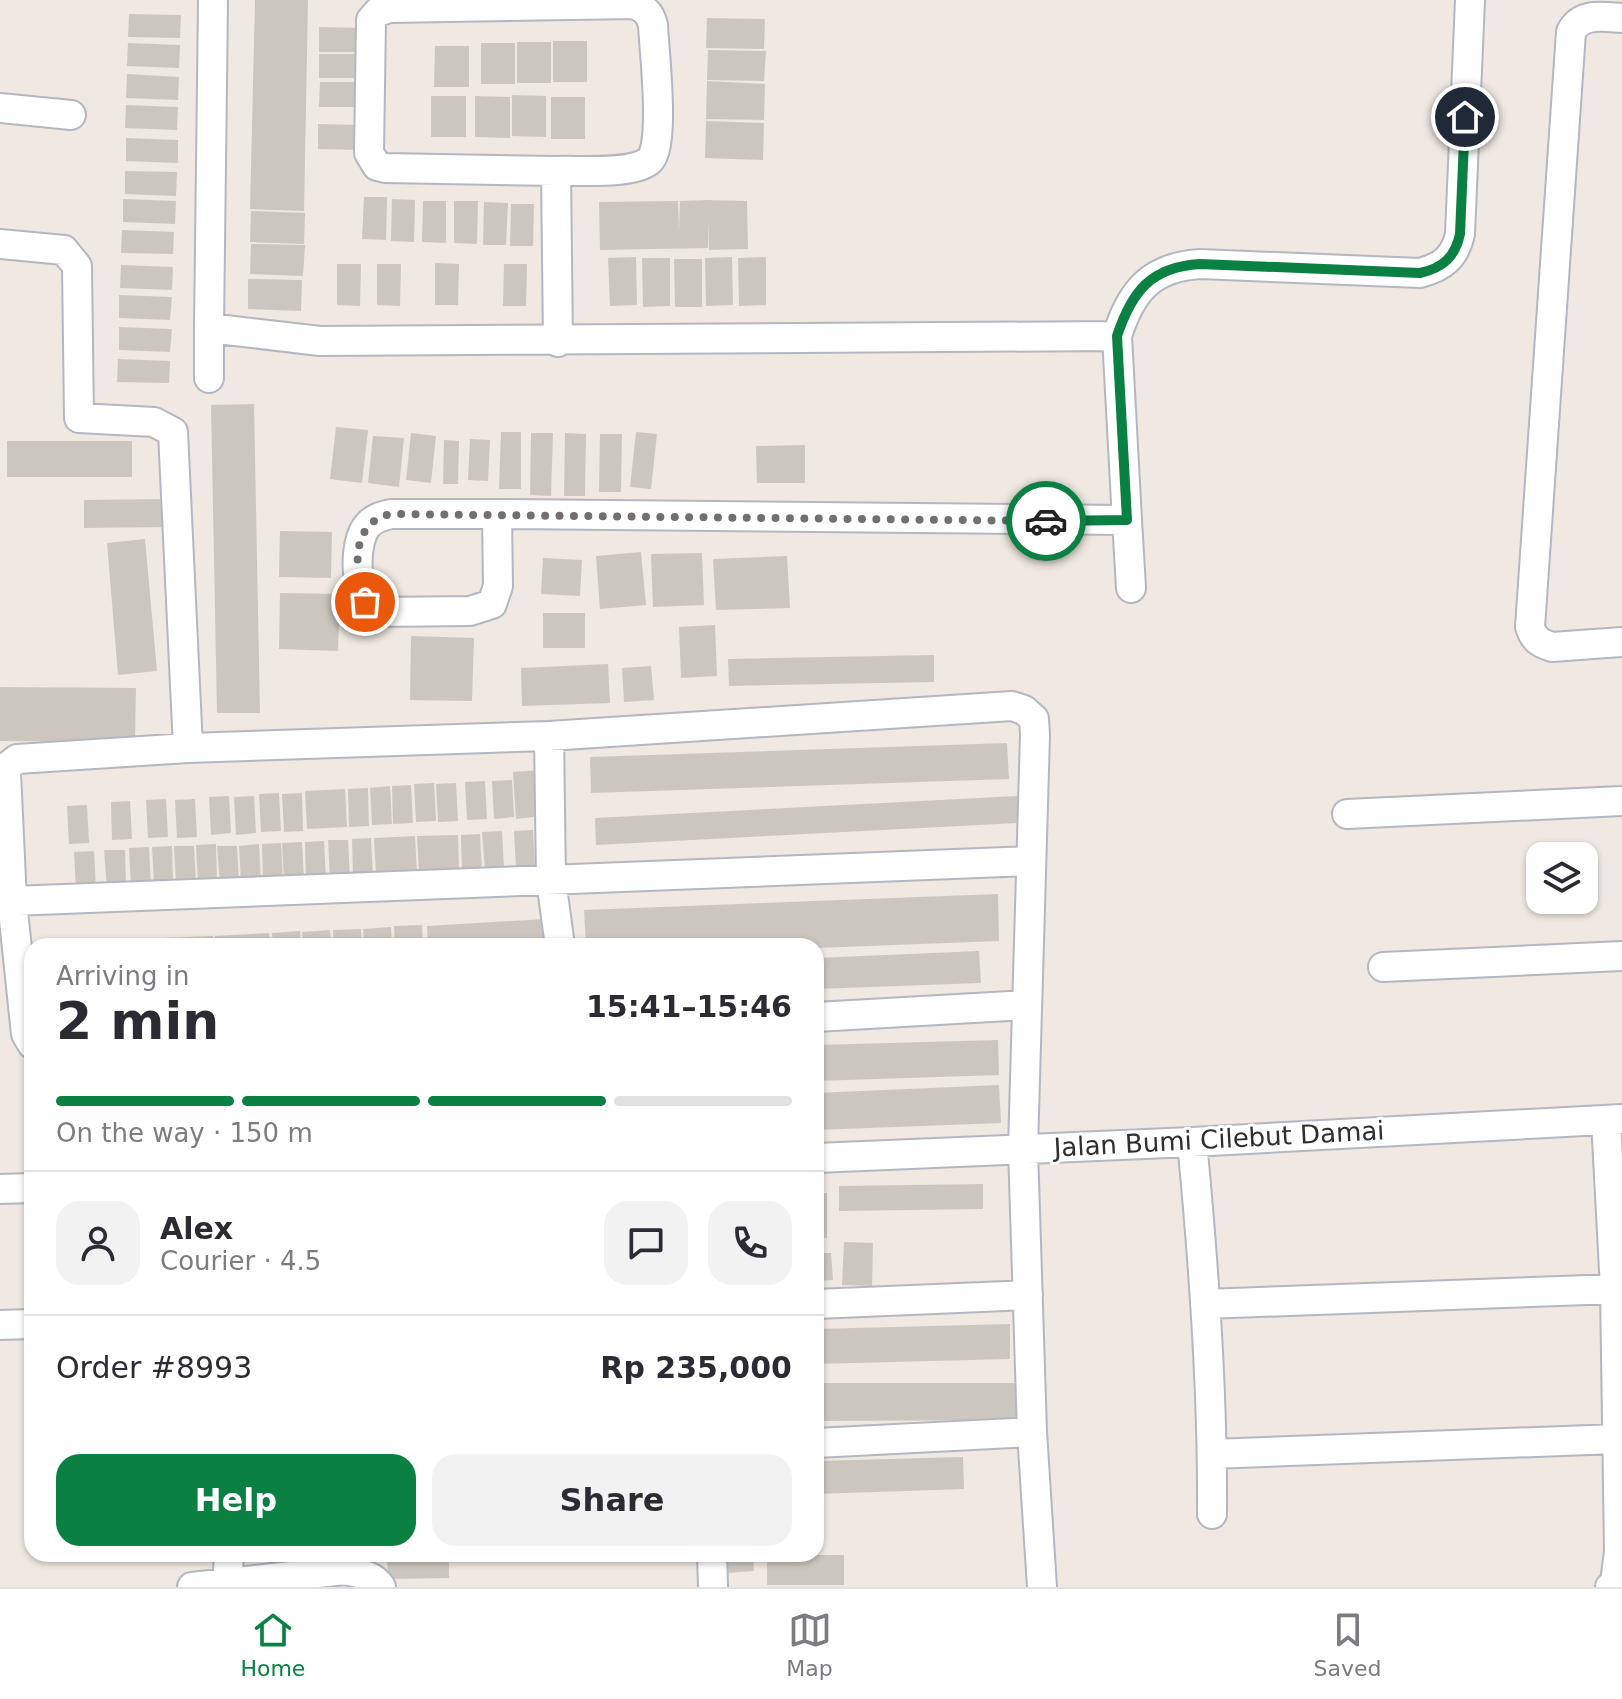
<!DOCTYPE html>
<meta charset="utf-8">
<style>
body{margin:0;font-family:"DejaVu Sans",sans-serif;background:#f2f2f3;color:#2b2b33;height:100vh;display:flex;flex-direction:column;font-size:30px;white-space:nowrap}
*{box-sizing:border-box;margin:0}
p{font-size:26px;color:#7c7c81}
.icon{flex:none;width:44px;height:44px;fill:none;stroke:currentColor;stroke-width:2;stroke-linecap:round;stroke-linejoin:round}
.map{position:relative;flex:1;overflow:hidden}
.drawer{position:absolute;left:24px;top:938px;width:800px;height:624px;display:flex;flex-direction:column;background:#fff;border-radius:24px;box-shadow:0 2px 6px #0004}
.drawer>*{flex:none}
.tools{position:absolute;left:1526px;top:842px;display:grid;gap:16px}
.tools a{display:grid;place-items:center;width:72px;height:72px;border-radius:16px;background:#fff;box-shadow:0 2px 6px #0004;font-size:40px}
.pin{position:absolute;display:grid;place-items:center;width:68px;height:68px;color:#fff;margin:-34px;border:4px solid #fff;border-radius:50%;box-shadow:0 2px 8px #0007}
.courier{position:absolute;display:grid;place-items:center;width:80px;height:80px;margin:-40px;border:6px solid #0b8043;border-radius:50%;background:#fff;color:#222;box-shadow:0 2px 10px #0007}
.headline em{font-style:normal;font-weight:800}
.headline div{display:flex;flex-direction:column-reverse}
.headline{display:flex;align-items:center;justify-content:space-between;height:136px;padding:0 32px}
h1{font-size:52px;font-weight:800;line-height:60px}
.bar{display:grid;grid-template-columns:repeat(4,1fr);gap:12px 8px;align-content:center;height:96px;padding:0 32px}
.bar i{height:10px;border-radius:6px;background:#e1e1e2}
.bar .on{background:#0b8043}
.bar p{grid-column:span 4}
.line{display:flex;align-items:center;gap:20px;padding:0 32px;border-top:2px solid #e1e1e2}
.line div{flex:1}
.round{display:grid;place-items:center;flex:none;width:84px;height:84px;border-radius:24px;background:#f2f2f3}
.primary-button{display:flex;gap:16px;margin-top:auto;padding:16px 32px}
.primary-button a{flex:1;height:92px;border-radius:24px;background:#0b8043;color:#fff;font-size:32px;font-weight:800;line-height:92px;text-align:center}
.primary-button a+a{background:#f2f2f3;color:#2b2b33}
.tabs{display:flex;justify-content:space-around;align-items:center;height:112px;border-top:2px solid #e1e1e2;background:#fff;font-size:22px;color:#7c7c81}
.tabs a{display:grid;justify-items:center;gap:4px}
.tabs .on{color:#0b8043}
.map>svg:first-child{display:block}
</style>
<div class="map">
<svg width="1622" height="1587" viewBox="0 0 1622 1587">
<rect width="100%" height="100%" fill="#efe9e1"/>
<path fill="#cbc7bf" d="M255,0H308L304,211L250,209Z
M129,14L181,15L180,38L128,37Z
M707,18L765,19L764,49L706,48Z
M319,27L362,28L361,52H319Z
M553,41H587V82H553Z
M517,42H551V83H517Z
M128,43L180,45L179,68L127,66Z
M481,43H515V84H481Z
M435,46H469V87H434Z
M708,50L766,51L764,81L707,80Z
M319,54H362L361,78H319Z
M127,74L179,77L178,100L126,98Z
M707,81L765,84L764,120L706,119Z
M320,82H362V107H319Z
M512,95L546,96V137L512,136Z
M431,96H466V137H431Z
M475,96L510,97V138L475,137Z
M551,97H585V139H551Z
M126,105L178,107L177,130L125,128Z
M706,121L764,123L763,160L705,158Z
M318,124L361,125V150L318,149Z
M126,138L178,140V163L126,161Z
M125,171L177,172L176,196L125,194Z
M364,197H387L386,240L362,239Z
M123,199L176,201L175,224L123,222Z
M392,199L415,200L414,242L391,241Z
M707,200L747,201L748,249L709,250L708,220V248L600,250L599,202L678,201L679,231L680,201Z
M423,201H446V243L422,242Z
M454,201H478L477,244L454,243Z
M484,202L508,203L506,245H483Z
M511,204H534L533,246H510Z
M251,211L305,213L304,244L250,242Z
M122,230L174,232L173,254L121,253Z
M251,244L305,245L303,276L250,274Z
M636,257L637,305L610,306L608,258Z
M732,257L733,305L706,306L705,258Z
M766,257V305L739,306L738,258Z
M642,258H670V306L643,307Z
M674,259H702V307H675Z
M435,263L459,264L458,305H435Z
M337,264H361L360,306L337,305Z
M377,264H401L400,306L377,305Z
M504,264H527L526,306H503Z
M121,265L173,267L172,290L120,288Z
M248,279L302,280L301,311L248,309Z
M119,295L172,297L170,320L119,318Z
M119,327L172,329L170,352L119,350Z
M118,359L170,361L169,383L117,382Z
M254,404L260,713H217L211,405Z
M336,427L368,430L362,483L330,479Z
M501,432H521V489H499Z
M636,432L657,434L651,489L630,487Z
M411,433L436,436L431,483L406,480Z
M531,433H553L551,496L530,495Z
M565,433L586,434L585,496H564Z
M600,434H622L621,492H599Z
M373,436L404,438L399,487L368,483Z
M470,439L490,440L488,481L468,480Z
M444,440L459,441L458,484H443Z
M7,441H132V477H7Z
M805,445V483H757L756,446Z
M167,499L168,527L84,528V500Z
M280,531L332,532L331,578L279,577Z
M145,539L157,671L118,675L107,543Z
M641,552L646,605L600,609L596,556Z
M702,553L704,605L653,607L651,554Z
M787,556L790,608L716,610L713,559Z
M543,558L582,560L580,596L541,594Z
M280,593L340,594L338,651L279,649Z
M543,613H585V648H543Z
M715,625L717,676L681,678L679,627Z
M411,636L474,638L472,701L410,700Z
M934,655V682L729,686L728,659Z
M608,664L610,703L522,706L521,668Z
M651,666L654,700L624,702L622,668Z
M0,687L136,688L135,742L0,741Z
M1007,743L1009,779L591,793L590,757Z
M540,770L542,816L516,819L513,772Z
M512,780L514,817L494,819L492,781Z
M485,781L487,819L467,820L465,782Z
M434,783L436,821L416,822L414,784Z
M456,783L458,821L438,822L436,784Z
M411,785L413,823L393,824L392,786Z
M390,786L392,824L372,825L370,788Z
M368,788L369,826L349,827L348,789Z
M345,789L347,827L307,829L305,791Z
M279,793L281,831L261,832L259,794Z
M302,793L303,831L284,832L282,794Z
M229,796L231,833L211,835L209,797Z
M254,796L256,833L236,835L234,797Z
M1017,796L1018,823L596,845L595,818Z
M166,799L168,837L148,838L146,800Z
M195,799L197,837L177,838L175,800Z
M130,801L132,839L112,840L111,802Z
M87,805L89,843L69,844L67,806Z
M533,830L535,868L516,869L514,831Z
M502,831L504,868L485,870L482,832Z
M480,834L482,872L462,873L461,835Z
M458,835L459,872L419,874L417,836Z
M415,836L417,874L376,876L374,838Z
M371,838L373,876L353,877L352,839Z
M328,840H348L350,878L330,879Z
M324,841L326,879L306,880L305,842Z
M302,842L304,880L284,881L282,843Z
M281,843L283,881L263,882L262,844Z
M216,844L217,882L198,883L196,845Z
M259,844L261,882L241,883L239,846Z
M172,846L173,884H154L152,847Z
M174,846H194L196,883L176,884Z
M217,846H237L239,883L220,884Z
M149,847L151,886H131L129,848Z
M104,850H125L126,887L107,889Z
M94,851L96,889L76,890L74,852Z
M998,894L999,941L816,948V946H586L584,910Z
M545,919L547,946H428L427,926Z
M422,925L423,946H395L394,926Z
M391,927L392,946H364L363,929Z
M361,929L362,946H334L333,930Z
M330,930L331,946H303L302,932Z
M300,931L301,946H273L272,933Z
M269,933L270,946H216L215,936Z
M213,936L214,946H137V939Z
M135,938V946H111L110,940Z
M107,939V946H82V940Z
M979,951L981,983L816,989V958Z
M998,1040L999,1075L816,1081V1045Z
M999,1085L1001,1123L816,1130V1093Z
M983,1184V1209L839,1211V1186Z
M816,1193H827V1238H816Z
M844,1242L873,1243L872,1286L842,1285Z
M816,1253H831L833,1280L816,1281Z
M1010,1324V1359L816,1364V1329Z
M816,1383H1022V1420L816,1421Z
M963,1457L964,1489L816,1494V1461Z
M387,1554H449V1578L388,1579Z
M726,1554H753L754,1571L727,1573Z
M767,1555H844V1585H767Z"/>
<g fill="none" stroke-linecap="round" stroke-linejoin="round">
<defs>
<path id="street" d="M213,0L209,328L320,341L1117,336
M1622,18C1603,17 1581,12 1571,32L1530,627C1534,640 1540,643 1552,647L1622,642
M0,108L71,115
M556,171C579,170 631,175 649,161C666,148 654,49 653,25C650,13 645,9 634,4L389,8L378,12L371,20L369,153L377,166L385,168L556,171L558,342
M0,244L64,250L77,266L79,418L154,422L173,432L188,748
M209,328V378
M497,514H391C382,516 374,518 368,525C352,542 354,601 377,612L470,611L492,604L498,586L497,514L1127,520L1117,336C1131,291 1151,267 1200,264L1420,273C1443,267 1455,257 1460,234L1470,0
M1127,520L1131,588
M549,736L551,880L560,946
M1347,814L1622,801
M12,901L1031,861
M1383,967L1622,956
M816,1017L1026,1005
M32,1044L26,1034L12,901L6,773L8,766L17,759L188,748L549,736L1012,706L1024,710L1034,719L1035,735L1023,1148L1032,1432L1042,1587
M1606,1120L1615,1289L1619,1551L1615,1583L1610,1587
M1192,1142C1204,1266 1213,1390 1212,1514
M816,1158L1192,1142L1622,1119
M0,1189L32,1188
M816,1304L1028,1295
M1205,1304L1615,1289
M0,1325L32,1324
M816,1443L1032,1432
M1212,1454L1616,1439
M712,1554L713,1587
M192,1587L345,1570C358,1573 374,1575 381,1587
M227,1587L229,1554"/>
</defs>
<use href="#street" stroke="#b4b7c1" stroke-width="32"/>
<use href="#street" stroke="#fff" stroke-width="28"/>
</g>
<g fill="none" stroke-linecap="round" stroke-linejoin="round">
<path stroke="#726f6d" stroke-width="8" stroke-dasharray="0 14.4" d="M365,602C354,571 350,522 391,514L1046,521"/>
<path stroke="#0b8043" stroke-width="10" d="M1046,521L1127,520L1117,336C1132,291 1151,267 1200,264L1420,273C1443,268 1455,257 1460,234L1465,117"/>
</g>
<g text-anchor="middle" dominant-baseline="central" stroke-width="6" stroke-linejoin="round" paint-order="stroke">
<g font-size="26" fill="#2e2e2e" stroke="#fff">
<text transform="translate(1219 1139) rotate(-3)">Jalan Bumi Cilebut Damai</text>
</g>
</g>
</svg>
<div class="tools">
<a><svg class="icon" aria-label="layers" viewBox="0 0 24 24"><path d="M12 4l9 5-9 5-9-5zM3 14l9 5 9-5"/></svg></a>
</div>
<div class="pin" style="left:365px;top:602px;background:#ea580c"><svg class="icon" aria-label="bag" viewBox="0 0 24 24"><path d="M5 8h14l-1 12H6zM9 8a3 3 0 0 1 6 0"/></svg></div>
<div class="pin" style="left:1465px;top:117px;background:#1f2937"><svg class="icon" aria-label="home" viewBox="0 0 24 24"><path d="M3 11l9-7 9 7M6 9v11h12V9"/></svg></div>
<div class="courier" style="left:1046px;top:521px"><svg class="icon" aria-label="car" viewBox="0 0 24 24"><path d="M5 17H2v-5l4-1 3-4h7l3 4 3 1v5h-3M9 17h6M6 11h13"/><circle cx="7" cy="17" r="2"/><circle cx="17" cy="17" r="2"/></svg></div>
<section class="drawer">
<div class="headline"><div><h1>2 min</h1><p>Arriving in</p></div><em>15:41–15:46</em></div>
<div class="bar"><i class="on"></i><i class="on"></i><i class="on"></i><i></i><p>On the way · 150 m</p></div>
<div class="line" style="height:144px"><a class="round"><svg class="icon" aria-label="person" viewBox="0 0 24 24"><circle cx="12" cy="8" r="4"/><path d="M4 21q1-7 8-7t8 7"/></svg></a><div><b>Alex</b><p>Courier · 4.5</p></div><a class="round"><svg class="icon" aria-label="chat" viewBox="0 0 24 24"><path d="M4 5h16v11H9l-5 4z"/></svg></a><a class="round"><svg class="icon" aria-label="phone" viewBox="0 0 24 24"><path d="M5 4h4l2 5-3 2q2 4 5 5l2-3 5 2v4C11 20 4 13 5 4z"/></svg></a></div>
<div class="line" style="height:104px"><div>Order #8993</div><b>Rp 235,000</b></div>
<div class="primary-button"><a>Help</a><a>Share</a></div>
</section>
</div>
<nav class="tabs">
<a class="on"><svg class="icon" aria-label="home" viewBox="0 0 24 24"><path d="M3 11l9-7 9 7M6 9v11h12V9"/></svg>Home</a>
<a><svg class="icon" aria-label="map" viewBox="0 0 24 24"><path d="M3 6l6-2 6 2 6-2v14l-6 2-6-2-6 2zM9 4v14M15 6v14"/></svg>Map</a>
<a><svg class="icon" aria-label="saved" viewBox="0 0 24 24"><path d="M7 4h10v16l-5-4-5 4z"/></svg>Saved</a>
</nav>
